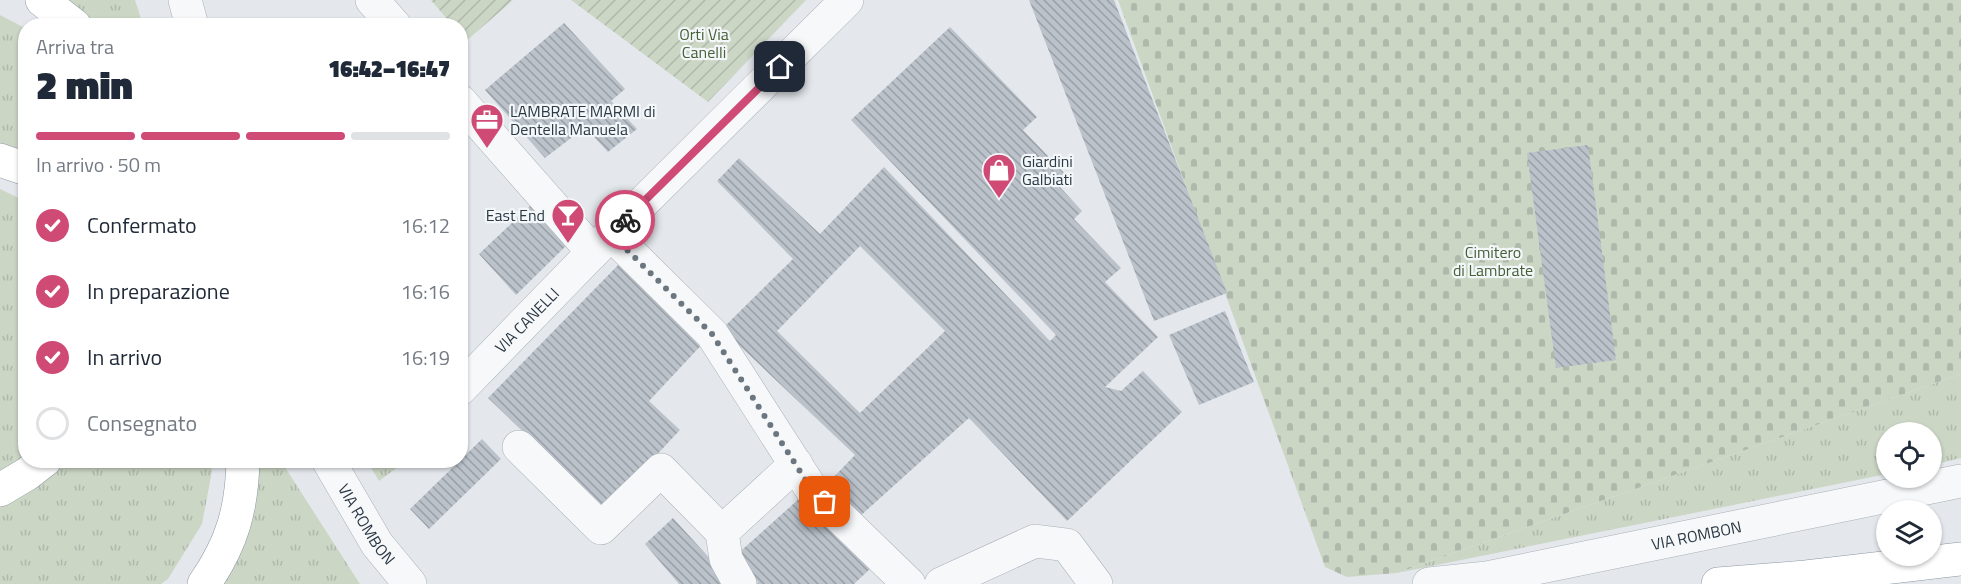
<!DOCTYPE html>
<html lang="it">
<meta charset="utf-8">
<style>
body{margin:0;font-family:"Titillium Web",sans-serif;background:#f6f6f7;color:#1f2937;height:100vh;display:flex;flex-direction:column;font-size:22px;white-space:nowrap}
*{box-sizing:border-box;margin:0}
p{font-size:20px;color:#747a83}
.icon{flex:none;width:33px;height:33px;fill:none;stroke:currentColor;stroke-width:2;stroke-linecap:round;stroke-linejoin:round}
.map{position:relative;flex:1;overflow:hidden}
.sheet{position:absolute;left:18px;top:18px;width:450px;height:450px;display:flex;flex-direction:column;background:#fff;border-radius:24px;box-shadow:0 2px 4px #0004}
.sheet>*{flex:none}
.fabs{position:absolute;left:1876px;top:422px;display:grid;gap:12px}
.fabs a{display:grid;place-items:center;width:66px;height:66px;border-radius:50%;background:#fff;box-shadow:0 2px 4px #0004;font-size:30px}
.pin{position:absolute;display:grid;place-items:center;width:51px;height:51px;color:#fff;margin:-26px;border-radius:12px;box-shadow:0 3px 9px #0006}
.courier{position:absolute;display:grid;place-items:center;width:60px;height:60px;margin:-30px;border:4px solid #cf4b75;border-radius:50%;background:#fff;color:#222;box-shadow:0 2px 8px #0007}
.head em{font-style:normal;font-weight:800}
.head div{display:flex;flex-direction:column-reverse}
.head{display:flex;align-items:center;justify-content:space-between;height:102px;padding:0 18px}
h1{font-size:39px;font-weight:800;line-height:45px}
.bar{display:grid;grid-template-columns:repeat(4,1fr);gap:9px 6px;align-content:center;height:72px;padding:0 18px}
.bar i{height:8px;border-radius:4px;background:#e0e1e3}
.bar .on{background:#cf4b75}
.bar p{grid-column:span 4}
ol{padding:0 18px;list-style:none}
li{display:flex;align-items:center;gap:18px;height:66px}
li p{margin-inline-start:auto}
li .icon{padding:6px;border-radius:50%;background:#cf4b75;color:#fff;stroke-width:4}
li:last-child{color:#747a83}
li i{width:33px;height:33px;border:3px solid #e0e1e3;border-radius:50%}
.map>svg:first-child{display:block}
</style>
<div class="map">
<svg width="1961" height="584" viewBox="0 0 1961 584">
<defs>
<pattern id="grass-tufts" width="24" height="20" patternUnits="userSpaceOnUse" patternTransform="scale(1.5)"><rect width="24" height="20" fill="#ccd6c5"/><path d="M3 7l-1-3M5 7V3M7 7l1-3M15 17l-1-3M17 17v-4M19 17l1-3" fill="none" stroke="#afb8ab"/></pattern>
<pattern id="cemetery-stones" width="16" height="16" patternUnits="userSpaceOnUse" patternTransform="scale(1.5)"><rect width="16" height="16" fill="#ccd6c5"/><path d="M2 7V4a2 2 0 0 1 4 0v3zM10 15v-3a2 2 0 0 1 4 0v3z" fill="#afb8ab"/></pattern>
<pattern id="garden-furrows" width="10" height="10" patternUnits="userSpaceOnUse" patternTransform="scale(1.5)"><rect width="10" height="10" fill="#ccd6c5"/><path d="M-1 1l2-2M0 10L10 0M9 11l2-2" fill="none" stroke="#afb8ab"/></pattern>
<pattern id="building-back-hatch" width="6" height="6" patternUnits="userSpaceOnUse" patternTransform="scale(1.5)"><rect width="6" height="6" fill="#bbc2ca"/><path d="M-1 5l2 2M0 0l6 6M5-1l2 2" fill="none" stroke="#989fa6"/></pattern>
</defs>
<rect width="100%" height="100%" fill="#e4e8ec"/>
<path fill="url(#grass-tufts)" d="M55,0H135L143,25H84Z
M0,15L25,28V157L0,148Z
M0,189L25,201L26,460L211,461L212,471L202,524L168,579L161,584H0Z
M1961,374V458L1932,465V432H1887V474L1397,573Z
M254,460L281,461L360,584H222L251,527L256,469Z
M367,461H406L379,481Z"/>
<path fill="url(#cemetery-stones)" d="M1118,0H1961V374L1397,573L1347,577L1325,567Z"/>
<path fill="url(#garden-furrows)" d="M431,0H513L465,42L461,36L460,26L452,25Z
M571,0H806L708,102Z"/>
<path fill="url(#building-back-hatch)" fill-rule="evenodd" d="M1029,0H1114L1227,293L1154,321Z
M564,23L625,89L611,101L637,129L608,152L583,125L571,138L545,158L485,90Z
M950,27L1037,117L1023,130L1069,178L1060,187L1082,211L1074,219L1121,268L1105,282L1158,337L1105,387L1121,391L1143,371L1182,412L1067,521L969,418L858,518L827,484L855,455L722,329L793,259L717,181L739,158L820,234L884,167L1050,341L1056,335L851,120ZM860,246L945,331L860,413L777,331Z
M1588,145L1616,360L1556,368L1527,153Z
M532,204L568,244L516,295L479,254Z
M624,259L708,338L649,401L680,430L605,510L488,398Z
M1225,311L1254,382L1199,405L1169,335Z
M482,439L501,459L429,529L410,509Z
M801,497L871,568L854,584H755L758,582L734,557Z
M673,518L723,573L729,584H679L645,544Z"/>
<g fill="none" stroke-linecap="round" stroke-linejoin="round">
<defs>
<g id="minor">
<path d="M185,0L192,26"/>
<path d="M372,0L395,26"/>
<path d="M460,101L593,252"/>
<path d="M611,234L712,334L812,490L909,584"/>
<path id="s1" d="M460,389L593,252L847,0"/>
<path d="M519,447L601,528L661,470L722,532"/>
<path id="s2" d="M328,460L377,544L410,584"/>
<path d="M740,584L726,559L722,532L796,464"/>
<path d="M941,584L1035,541L1067,545L1096,584"/>
<path id="s3" d="M1429,584L1487,578L1961,481"/>
</g>
<path id="highway" d="M42,0L75,26
M0,160L26,169
M0,490L27,474L45,460
M204,584C232,544 242,509 243,460
M1718,584L1806,577L1961,559"/>
</defs>
<use href="#minor" stroke="#a9b0b7" stroke-width="34"/>
<use href="#highway" stroke="#8b98a3" stroke-width="34"/>
<use href="#minor" stroke="#f7f8fa" stroke-width="33"/>
<use href="#highway" stroke="#fff" stroke-width="33"/>
</g>
<g fill="none" stroke-linecap="round" stroke-linejoin="round">
<path stroke="#6c767f" stroke-width="6" stroke-dasharray="0 10.8" d="M625,220L611,234L712,334L812,490L825,502"/>
<path stroke="#cf4b75" stroke-width="8" d="M625,220L780,67"/>
</g>
<defs>
<symbol id="office-pin" viewBox="-11 -11 22 30"><path d="M0 17L-7.5 6A9.5 9.5 0 1 1 7.5 6Z" fill="#cf4b75" stroke="#f4f7f9"/><path d="M-6-3h4V-5.5h4V-3h4V5H-6ZM-1-4.5V-3h2v-1.5ZM-6 0V1H6V0Z" fill="#fff"/></symbol>
<symbol id="shop-pin" viewBox="-11 -11 22 30"><path d="M0 17L-7.5 6A9.5 9.5 0 1 1 7.5 6Z" fill="#cf4b75" stroke="#f4f7f9"/><path d="M-5-2.5h2.3a2.7 3.5 0 0 1 5.4 0H5L5.5 6h-11ZM-1.5-2.5h3a1.5 2.3 0 0 0-3 0Z" fill="#fff"/></symbol>
<symbol id="bar-pin" viewBox="-11 -11 22 30"><path d="M0 17L-7.5 6A9.5 9.5 0 1 1 7.5 6Z" fill="#cf4b75" stroke="#f4f7f9"/><path d="M-6-5H6L.8 .8V4.5H3.5V6h-7V4.5H-.8V.8Z" fill="#fff"/></symbol>
</defs>
<g fill-rule="evenodd">
<use href="#office-pin" x="468" y="101" width="38" height="52"/>
<use href="#shop-pin" x="980" y="151" width="38" height="52"/>
<use href="#bar-pin" x="549" y="196" width="38" height="52"/>
</g>
<g text-anchor="middle" dominant-baseline="central" stroke-width="4.5" stroke-linejoin="round" paint-order="stroke">
<g font-size="16" fill="#476038" stroke="#f4f7f9">
<text x="704" y="34">Orti Via<tspan x="704" dy="18">Canelli</tspan></text>
<text x="1493" y="252">Cimitero<tspan x="1493" dy="18">di Lambrate</tspan></text>
</g>
<g font-size="16" fill="#2b3945" stroke="#f4f7f9" text-anchor="start">
<text x="510" y="111">LAMBRATE MARMI di<tspan x="510" dy="18">Dentella Manuela</tspan></text>
<text x="1022" y="161">Giardini<tspan x="1022" dy="18">Galbiati</tspan></text>
<text x="545" y="215" text-anchor="end">East End</text>
</g>
<g font-size="16" fill="#2b3945" stroke="#f4f7f9">
<text stroke="none"><textPath href="#s1" startOffset="96">VIA CANELLI</textPath></text>
<text stroke="none"><textPath href="#s2" startOffset="75">VIA ROMBON</textPath></text>
<text stroke="none"><textPath href="#s3" startOffset="272">VIA ROMBON</textPath></text>
</g>
</g>
</svg>
<div class="fabs">
<a><svg class="icon" aria-label="locate" viewBox="0 0 24 24"><circle cx="12" cy="12" r="6"/><path d="M12 2v4M12 18v4M2 12h4M18 12h4"/></svg></a>
<a><svg class="icon" aria-label="layers" viewBox="0 0 24 24"><path d="M12 4l9 5-9 5-9-5zM3 14l9 5 9-5"/></svg></a>
</div>
<div class="pin" style="left:825px;top:502px;background:#ea580c"><svg class="icon" aria-label="bag" viewBox="0 0 24 24"><path d="M5 8h14l-1 12H6zM9 8a3 3 0 0 1 6 0"/></svg></div>
<div class="pin" style="left:780px;top:67px;background:#1f2937"><svg class="icon" aria-label="home" viewBox="0 0 24 24"><path d="M3 11l9-7 9 7M6 9v11h12V9"/></svg></div>
<div class="courier" style="left:625px;top:220px"><svg class="icon" aria-label="bike" viewBox="0 0 24 24"><circle cx="6" cy="16" r="4"/><circle cx="18" cy="16" r="4"/><path d="M6 16l4-8h5l3 8M10 8l3 8H6M13 5h3"/></svg></div>
<section class="sheet">
<div class="head"><div><h1>2 min</h1><p>Arriva tra</p></div><em>16:42–16:47</em></div>
<div class="bar"><i class="on"></i><i class="on"></i><i class="on"></i><i></i><p>In arrivo · 50 m</p></div>
<ol>
<li><svg class="icon" aria-label="check" viewBox="0 0 24 24"><path d="M5 12l5 5 9-10"/></svg>Confermato<p>16:12</p></li>
<li><svg class="icon" aria-label="check" viewBox="0 0 24 24"><path d="M5 12l5 5 9-10"/></svg>In preparazione<p>16:16</p></li>
<li><svg class="icon" aria-label="check" viewBox="0 0 24 24"><path d="M5 12l5 5 9-10"/></svg>In arrivo<p>16:19</p></li>
<li><i></i>Consegnato</li>
</ol>
</section>
</div>
